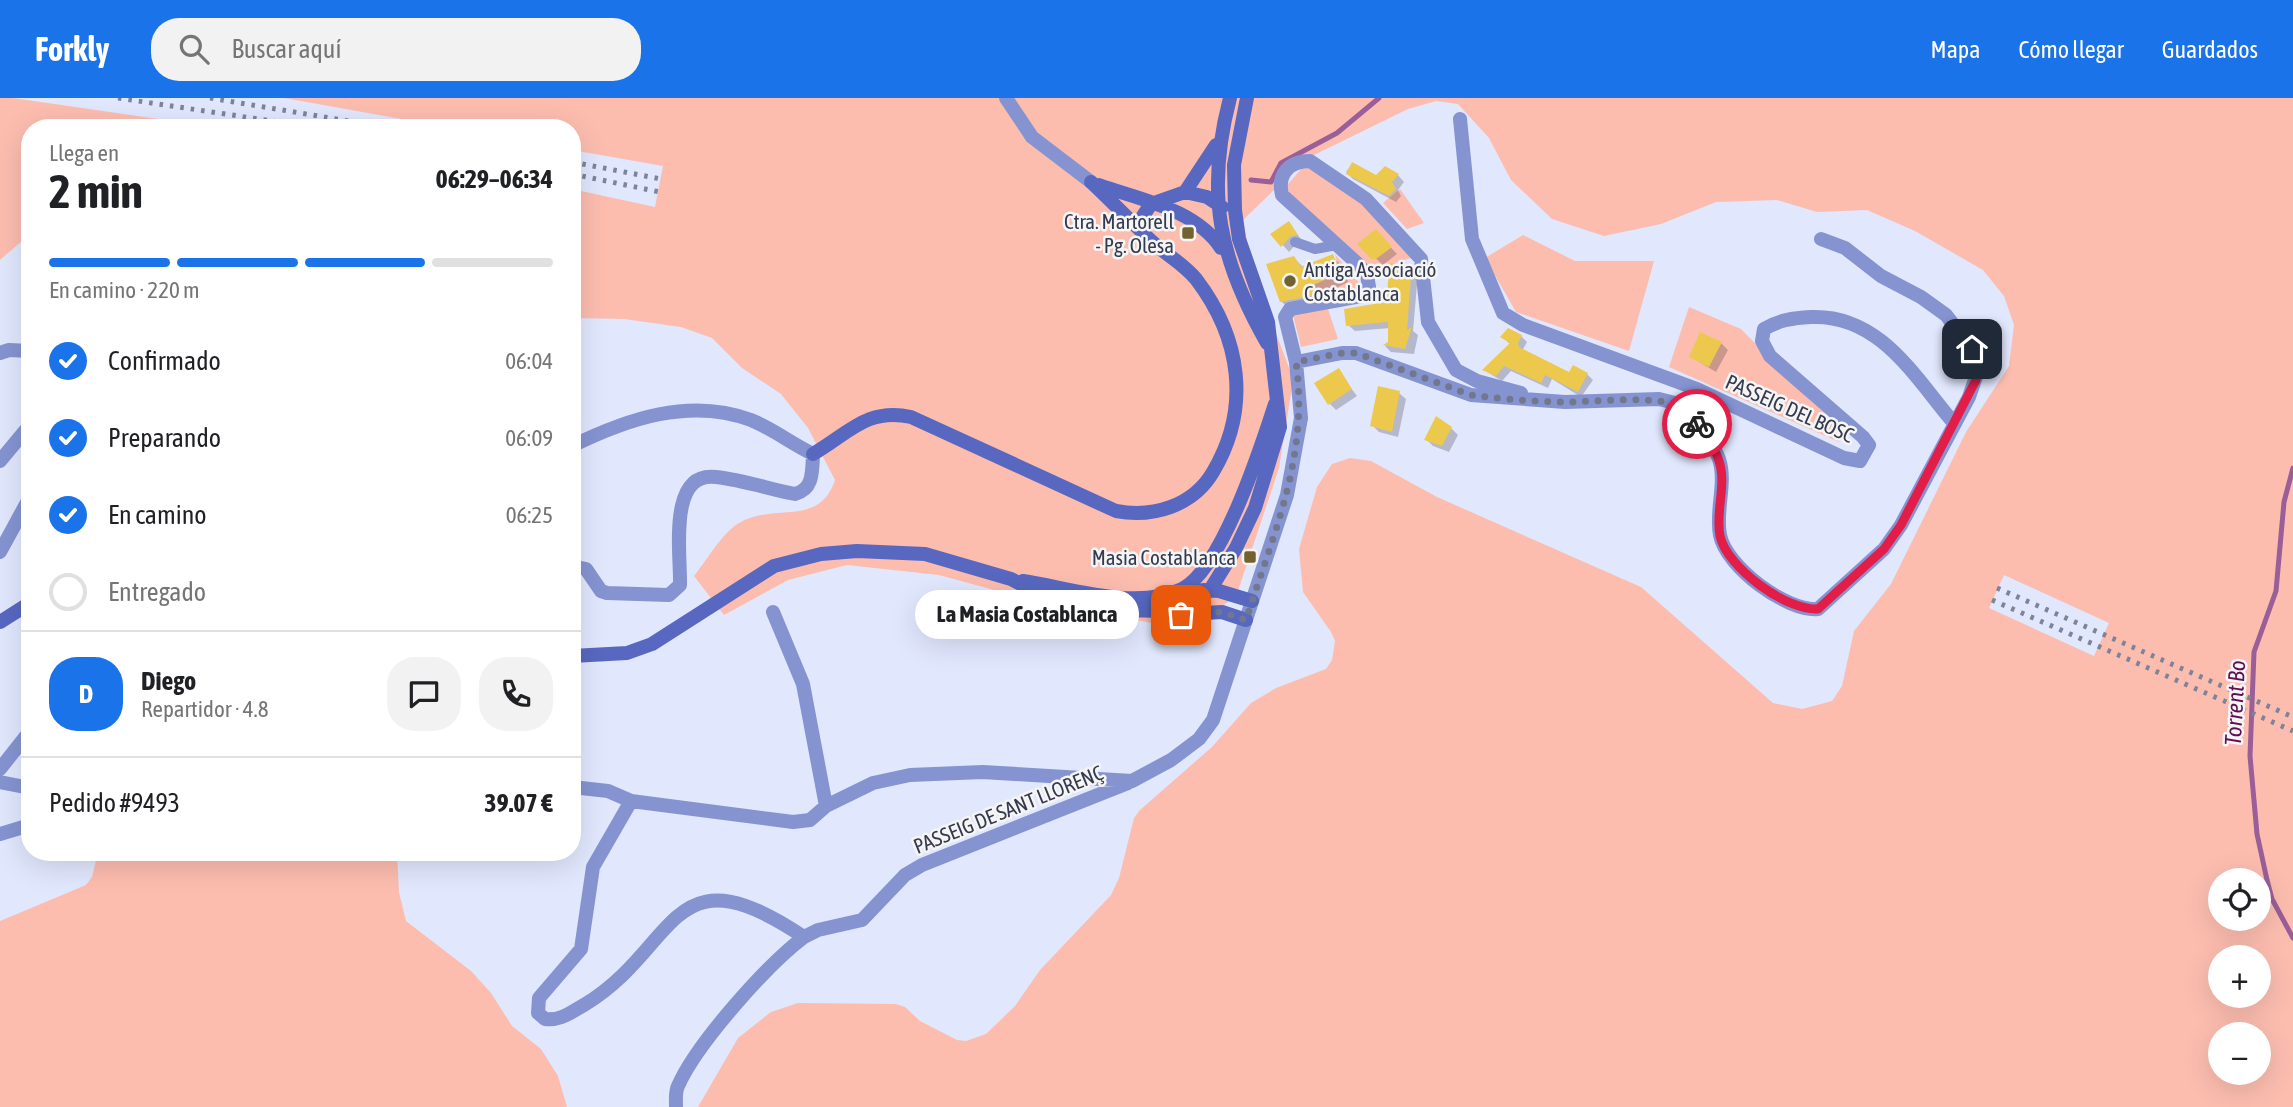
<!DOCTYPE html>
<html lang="es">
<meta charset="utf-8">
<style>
body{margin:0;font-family:"Asap Condensed",sans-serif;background:#f2f2f2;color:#202124;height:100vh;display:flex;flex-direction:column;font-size:26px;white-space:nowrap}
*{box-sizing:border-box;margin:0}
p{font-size:23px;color:#757577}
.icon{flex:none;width:38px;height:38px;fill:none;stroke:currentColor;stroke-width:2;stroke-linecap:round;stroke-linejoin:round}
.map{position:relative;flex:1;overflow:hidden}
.details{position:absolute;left:21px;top:21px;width:560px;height:742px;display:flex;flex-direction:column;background:#fff;border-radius:28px;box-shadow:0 7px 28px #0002}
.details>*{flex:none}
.fabs{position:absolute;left:2208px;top:770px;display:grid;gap:14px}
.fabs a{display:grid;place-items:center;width:63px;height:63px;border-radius:50%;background:#fff;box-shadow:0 7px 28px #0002;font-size:35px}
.pin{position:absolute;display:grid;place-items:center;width:60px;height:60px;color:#fff;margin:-30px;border-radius:14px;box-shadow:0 4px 10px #0006}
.courier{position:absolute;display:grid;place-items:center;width:70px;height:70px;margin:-35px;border:5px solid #e11d48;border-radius:50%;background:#fff;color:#222;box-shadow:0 2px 9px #0007}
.bubble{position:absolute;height:49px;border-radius:24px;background:#fff;box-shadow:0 7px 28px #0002;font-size:23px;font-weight:700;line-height:49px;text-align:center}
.head em{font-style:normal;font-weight:700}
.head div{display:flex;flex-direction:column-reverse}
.head{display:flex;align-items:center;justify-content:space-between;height:119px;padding:0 28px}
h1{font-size:46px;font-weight:700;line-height:52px}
.bar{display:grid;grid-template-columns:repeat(4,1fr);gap:10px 7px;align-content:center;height:84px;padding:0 28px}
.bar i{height:9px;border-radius:5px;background:#e0e0e0}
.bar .current{background:#1a73e8}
.bar p{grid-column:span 4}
.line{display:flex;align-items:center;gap:18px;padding:0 28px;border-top:2px solid #e0e0e0}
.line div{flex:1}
.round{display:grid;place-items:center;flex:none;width:74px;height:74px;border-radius:28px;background:#f2f2f2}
ol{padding:0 28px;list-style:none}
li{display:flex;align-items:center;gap:21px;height:77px}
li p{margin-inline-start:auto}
li .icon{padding:7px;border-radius:50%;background:#1a73e8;color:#fff;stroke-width:4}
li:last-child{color:#757577}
li i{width:38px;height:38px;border:4px solid #e0e0e0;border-radius:50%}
header{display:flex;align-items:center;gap:42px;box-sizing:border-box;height:98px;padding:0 35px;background:#1a73e8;color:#fff}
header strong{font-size:33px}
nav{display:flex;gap:38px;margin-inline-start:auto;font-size:24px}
.search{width:490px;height:63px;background:#f2f2f2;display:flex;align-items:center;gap:18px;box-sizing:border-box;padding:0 24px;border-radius:28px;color:#757577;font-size:26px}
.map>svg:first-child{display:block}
</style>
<header>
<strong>Forkly</strong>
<div class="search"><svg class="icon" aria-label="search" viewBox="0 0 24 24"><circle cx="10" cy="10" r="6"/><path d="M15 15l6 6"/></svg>Buscar aquí</div>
<nav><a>Mapa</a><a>Cómo llegar</a><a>Guardados</a></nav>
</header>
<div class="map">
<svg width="2293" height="1009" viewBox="0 0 2293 1009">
<rect width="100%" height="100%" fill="#e1e7fd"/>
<path fill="#fcbdaf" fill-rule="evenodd" d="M0,0H13L220,30H30V136L0,162Z
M284,0H2293V1009H698L738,940L771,914L798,905L896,906L905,909L920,923L957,942L966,943L986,936L1015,908L1040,872L1111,797L1119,780L1134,720L1140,712L1212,649L1251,605L1276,590L1326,571L1332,562L1335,543L1331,534L1303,494L1299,451L1317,389L1332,366L1350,360L1371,363L1437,399L1641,489L1773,605L1802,611L1832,603L1842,588L1854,533L1891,486L1966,334L2009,268L2014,227L2004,198L1983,172L1915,133L1867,112L1817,114L1777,102L1716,104L1661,126L1604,138L1552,121L1511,82L1489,40L1458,6L1436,3L1408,11L1314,57L1287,72L1274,92L1243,122L1253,174L1292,278V289L1279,370L1236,499L1200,522L1169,528L1045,506L939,477L847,467L788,482L724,517L694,478C707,462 722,435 739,425C775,404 819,430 835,382L808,330L781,296L742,270L712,240L681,229L624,221L572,220V91L655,109L663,68L572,52V30H452ZM2004,477L2109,525L2094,558L1989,510ZM2221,782H2259V821H2221ZM2221,859H2259V898H2221ZM2221,936H2259V975H2221Z
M1304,68C1347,76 1384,127 1411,160L1370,173L1290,99L1287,87Z
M1400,91L1424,125L1407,131L1383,105Z
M1523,137L1575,163H1654L1629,253L1516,214L1485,160Z
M1335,156L1361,187L1354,193L1317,199L1311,185L1340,175Z
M1689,209L1741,231L1844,335L1839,344L1669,269Z
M1328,211L1338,241L1301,249L1293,217Z
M98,754H397L399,794L406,823L471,873L491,895L512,928L541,951L558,978L567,1009H0V823L86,787L92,779Z"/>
<path fill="#0003" d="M1352,66L1376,79L1398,77L1404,84L1398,92L1401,98L1396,104L1353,81L1346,74Z
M1289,125L1303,144H1298L1289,154L1273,136Z
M1375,133L1397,156L1383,167L1360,146Z
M1332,158L1342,168L1348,184L1319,198L1323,206L1291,213L1281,203L1294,160L1304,170Z
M1411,168L1418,175L1413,233L1418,237L1414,256L1391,254L1385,248L1390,245V230L1355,233L1348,227L1388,206Z
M1521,238L1527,244L1522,253L1569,276H1587L1593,282L1581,299L1552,281L1548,290L1511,273L1502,283L1484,272L1511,247L1502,239Z
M1721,245L1728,252L1716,274L1691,259Z
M1338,273L1357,298L1336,312L1330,306Z
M1399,295L1406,301L1398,339L1379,334L1372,327Z
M1451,330L1458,337L1449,354L1433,348L1426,341Z"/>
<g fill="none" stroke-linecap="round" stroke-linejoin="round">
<path stroke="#9a5e98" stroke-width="5" d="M1251,82L1271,84L1281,65L1337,35L1379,0
M2293,370L2284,404L2276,493L2254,554L2250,658L2257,736L2267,782L2272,801L2293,840"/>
</g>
<path fill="#ecc94d" d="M1352,64L1376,77L1385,68L1399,76L1392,84L1396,91L1389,98L1346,76Z
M1289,123L1298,137L1291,138L1281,149L1270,136Z
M1376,131L1392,149L1376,161H1371L1357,146Z
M1333,156L1340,175L1311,188L1315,197L1280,204L1266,166L1294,158L1301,169Z
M1390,165L1412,166L1407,232L1412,229L1405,251L1383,247L1388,244V224L1346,228L1344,211L1386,204Z
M1508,230L1522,237L1518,245L1519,249L1569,274L1573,267L1588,275L1578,294L1545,277L1541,285L1504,268L1496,278L1482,272L1510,245L1500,239Z
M1700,234L1722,244L1709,269L1689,259Z
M1339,270L1352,291L1328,307L1314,285Z
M1378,288L1400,293L1392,334L1370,328Z
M1436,318L1452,329L1442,348L1424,342Z"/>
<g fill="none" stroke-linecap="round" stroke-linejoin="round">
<path stroke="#8594d1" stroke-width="10" d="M1295,144L1315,151L1337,147"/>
<path stroke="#8594d1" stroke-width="14" d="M1006,0L1032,39L1091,84
M1460,21L1472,141L1503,215L1523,227L1697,291L1844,360L1860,363L1869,347L1863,339L1770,258L1762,243L1764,231C1779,222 1793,220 1811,219C1879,216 1914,278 1953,324
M0,255L9,252L30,253
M1296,264L1285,219L1290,211L1361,198L1369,189L1367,177L1359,167L1282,97C1277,76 1289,63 1310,63L1366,101L1421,161L1428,224L1456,272L1477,283L1521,295
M572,348C627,321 690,299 751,322C773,331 792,346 813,356C812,373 814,391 795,396C769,391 743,382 716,379C667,373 681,457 680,487L669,497L607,495L601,493L586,471L572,468
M0,363L30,327
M0,454L30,399
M773,514L803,586L826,708
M0,671L30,633
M0,684L30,690
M572,689L608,693L631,703L793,724L810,722L826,708L873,685L910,677L983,674L1132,683L1171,662L1199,641L1213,622L1287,397L1301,320L1296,264L1342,255H1356L1471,297L1565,304L1659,301L1683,307C1695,324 1712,342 1719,361C1727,385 1715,413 1720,437C1726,469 1787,514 1818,511L1884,451L1901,427L1969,299L1979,270L1972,251L1946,217L1921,199L1881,178L1845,150L1821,141
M631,703L593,769L581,851L539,900L538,915L545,921C561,923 571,914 584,907C680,849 668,748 804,839
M0,736L30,727
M676,1009C676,1002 675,994 678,988C697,945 767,867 804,839L818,832L862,822L905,777L922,767L1128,685"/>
<path stroke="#5868c1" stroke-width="14" d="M1230,0C1205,95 1219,161 1267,245
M1099,87C1141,102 1195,111 1221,150
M1185,94L1207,99L1222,109
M1137,127L1151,106L1185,94L1216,47
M813,356C848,336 867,309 911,319L1116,413C1153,420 1193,408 1213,374C1251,310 1241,240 1196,181C1182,164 1163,155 1148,140C1129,121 1110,102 1091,84
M1023,483C1070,490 1136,513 1182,491C1222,471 1261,349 1275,306
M1203,492L1219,493L1252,503
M1170,517L1222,514L1246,522
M0,524L30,505
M572,558L627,555L652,546L774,468L821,456L857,453L925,456L1011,481L1040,496L1109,512L1170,513L1183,509L1210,492L1236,450L1255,410L1280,329L1268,224L1239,141L1235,112L1234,67L1247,0"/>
<path stroke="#7d8399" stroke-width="5" stroke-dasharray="3.5 7" stroke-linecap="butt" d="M118,0L319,30
M210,0L390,30
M572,64L661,81
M572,76L660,94
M1997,490L2293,619
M1992,502L2293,633"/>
</g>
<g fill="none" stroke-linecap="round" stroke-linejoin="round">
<path stroke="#71778c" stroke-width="7" stroke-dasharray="0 12.6" d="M1181,517L1222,514L1246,522C1274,434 1309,358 1296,264L1342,255H1356L1471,297C1503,301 1537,304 1569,304C1607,303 1646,298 1683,307L1697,326"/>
<path stroke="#e11d48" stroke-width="9" d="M1697,326C1704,337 1715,349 1719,363C1727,387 1715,414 1720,438C1727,470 1787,513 1818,511L1884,451L1901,427L1976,282L1978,260L1972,251"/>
</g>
<g fill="#716230" stroke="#f5f5f5" stroke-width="2.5">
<rect x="1181" y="128" width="14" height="14" rx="3.5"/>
<circle cx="1290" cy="183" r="7"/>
<rect x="1243" y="452" width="14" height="14" rx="3.5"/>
</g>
<g text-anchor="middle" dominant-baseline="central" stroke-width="5" stroke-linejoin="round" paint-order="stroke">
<g font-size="21" fill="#343a4f" stroke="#f5f5f5" text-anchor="end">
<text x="1174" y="123">Ctra. Martorell<tspan x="1174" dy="24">- Pg. Olesa</tspan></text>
<text x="1304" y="171" text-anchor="start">Antiga Associació<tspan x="1304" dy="24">Costablanca</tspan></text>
<text x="1236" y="459">Masia Costablanca</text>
</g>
<g font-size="21" fill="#343a4f" stroke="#f5f5f5">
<text transform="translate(1790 310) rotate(24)">PASSEIG DEL BOSC</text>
<text transform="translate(1008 711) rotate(-22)">PASSEIG DE SANT LLORENÇ</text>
</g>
<g font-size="23" font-style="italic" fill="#600f57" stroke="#f5f5f5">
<text transform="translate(2235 605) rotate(-87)">Torrent Bo</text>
</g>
</g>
</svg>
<div class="fabs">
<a><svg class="icon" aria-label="locate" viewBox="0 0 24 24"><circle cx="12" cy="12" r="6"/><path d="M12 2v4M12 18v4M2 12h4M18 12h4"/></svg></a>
<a>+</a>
<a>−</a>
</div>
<div class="pin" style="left:1181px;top:517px;background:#ea580c"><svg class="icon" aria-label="bag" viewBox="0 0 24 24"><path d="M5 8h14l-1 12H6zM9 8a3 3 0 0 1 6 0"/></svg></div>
<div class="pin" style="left:1972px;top:251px;background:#1f2937"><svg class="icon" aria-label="home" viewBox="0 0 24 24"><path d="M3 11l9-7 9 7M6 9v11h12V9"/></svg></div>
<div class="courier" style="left:1697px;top:326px"><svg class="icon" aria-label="bike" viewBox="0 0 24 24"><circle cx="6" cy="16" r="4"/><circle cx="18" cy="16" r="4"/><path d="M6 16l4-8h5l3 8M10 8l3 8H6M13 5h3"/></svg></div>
<div class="bubble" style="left:915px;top:492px;width:224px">La Masia Costablanca</div>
<section class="details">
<div class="head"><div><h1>2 min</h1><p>Llega en</p></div><em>06:29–06:34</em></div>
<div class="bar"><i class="current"></i><i class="current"></i><i class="current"></i><i></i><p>En camino · 220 m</p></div>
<ol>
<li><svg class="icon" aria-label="check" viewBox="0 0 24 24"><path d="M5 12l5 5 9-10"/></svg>Confirmado<p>06:04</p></li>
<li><svg class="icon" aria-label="check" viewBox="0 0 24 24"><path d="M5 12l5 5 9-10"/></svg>Preparando<p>06:09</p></li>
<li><svg class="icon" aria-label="check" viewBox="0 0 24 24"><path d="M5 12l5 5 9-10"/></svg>En camino<p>06:25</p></li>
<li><i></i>Entregado</li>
</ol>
<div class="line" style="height:126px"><b class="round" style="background:#1a73e8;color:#fff">D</b><div><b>Diego</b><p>Repartidor · 4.8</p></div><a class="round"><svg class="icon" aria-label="chat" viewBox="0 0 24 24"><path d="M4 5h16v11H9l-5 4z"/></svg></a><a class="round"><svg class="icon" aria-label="phone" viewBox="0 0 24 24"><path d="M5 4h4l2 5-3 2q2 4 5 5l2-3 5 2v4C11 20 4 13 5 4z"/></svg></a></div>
<div class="line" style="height:91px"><div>Pedido #9493</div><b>39.07 €</b></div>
</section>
</div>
